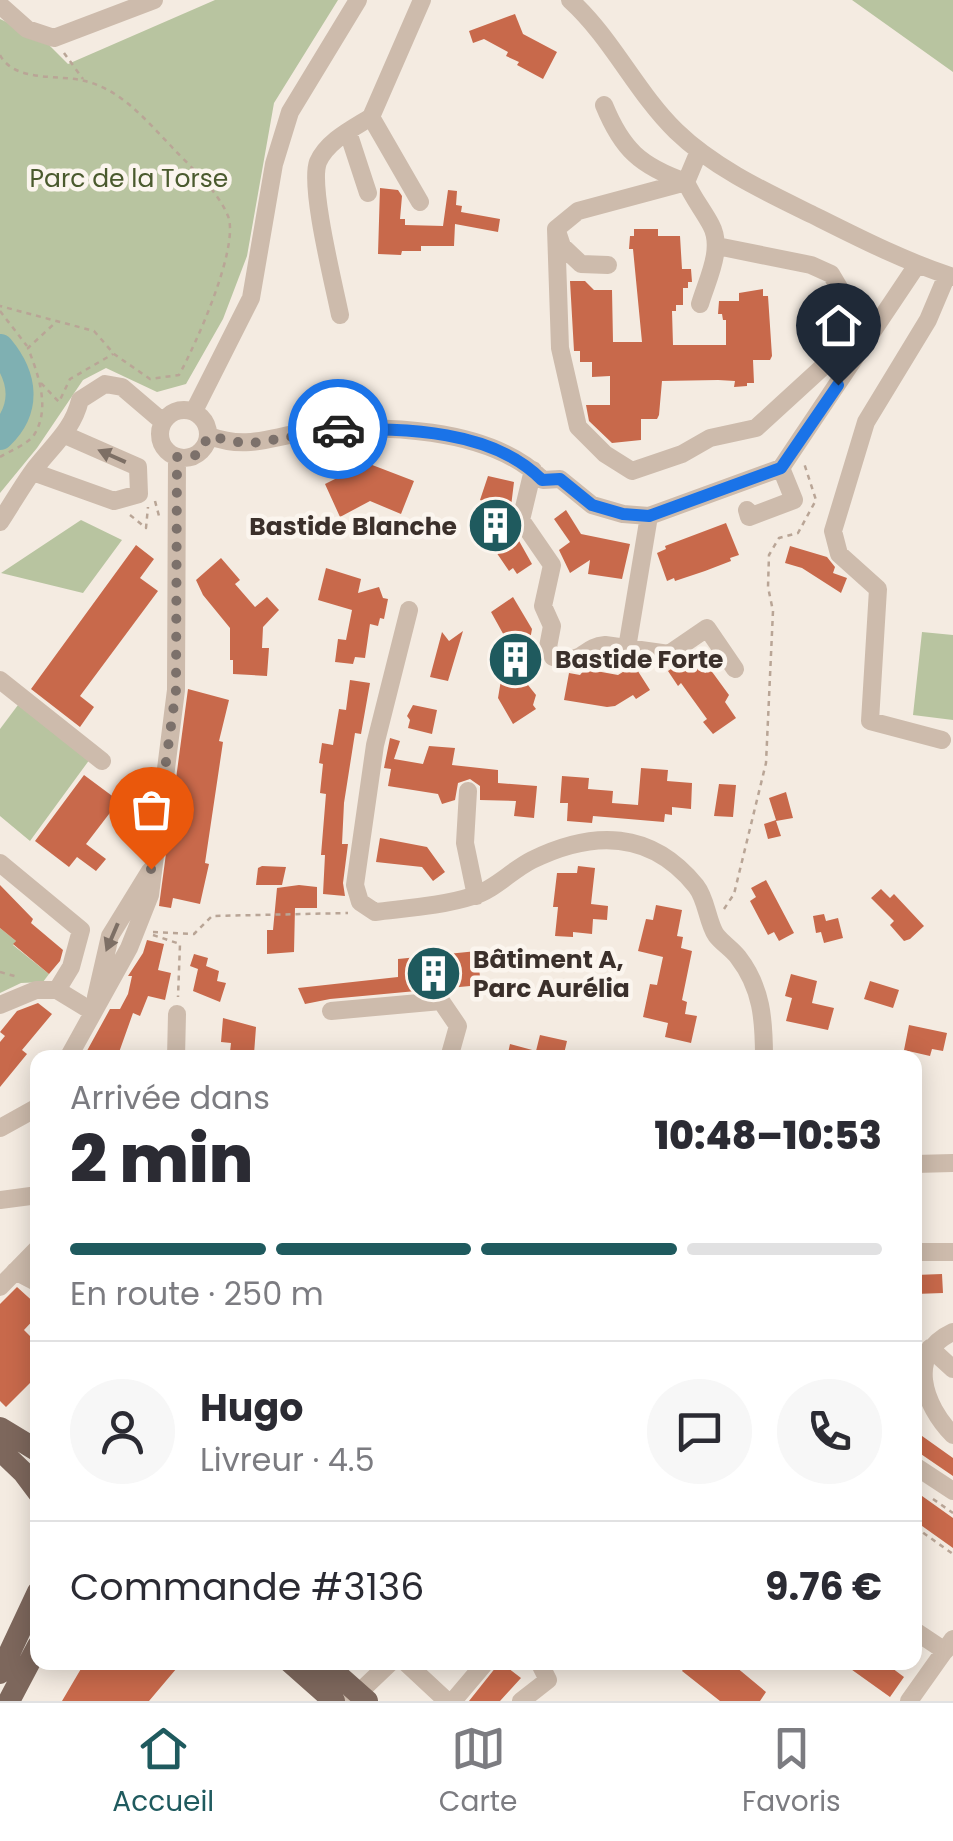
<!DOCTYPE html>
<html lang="fr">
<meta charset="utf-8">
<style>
body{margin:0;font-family:Poppins,sans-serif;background:#f7f7f7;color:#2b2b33;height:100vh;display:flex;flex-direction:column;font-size:38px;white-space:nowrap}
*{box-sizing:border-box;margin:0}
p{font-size:32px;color:#7c7c81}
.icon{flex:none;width:55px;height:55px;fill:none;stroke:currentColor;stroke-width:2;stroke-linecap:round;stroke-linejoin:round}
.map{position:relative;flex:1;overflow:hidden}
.side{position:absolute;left:30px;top:1050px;width:892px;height:620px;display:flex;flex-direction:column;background:#fff;border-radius:20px;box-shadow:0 5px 25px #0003}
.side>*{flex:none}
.pin{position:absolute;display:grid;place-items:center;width:85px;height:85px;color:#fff;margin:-102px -42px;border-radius:50% 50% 50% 0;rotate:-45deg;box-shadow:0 0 10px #0007}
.pin .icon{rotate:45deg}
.courier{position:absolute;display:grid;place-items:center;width:100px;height:100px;margin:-50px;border:8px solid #1a73e8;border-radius:50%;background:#fff;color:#222;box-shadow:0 2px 12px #0007}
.summary em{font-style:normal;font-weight:800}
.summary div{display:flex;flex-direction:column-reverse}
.summary{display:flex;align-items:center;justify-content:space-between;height:170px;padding:0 40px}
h1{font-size:65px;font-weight:800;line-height:75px}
.bar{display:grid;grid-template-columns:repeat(4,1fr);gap:15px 10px;align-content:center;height:120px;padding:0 40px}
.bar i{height:12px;border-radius:8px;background:#e1e1e2}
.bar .on{background:#1f5a5e}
.bar p{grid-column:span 4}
.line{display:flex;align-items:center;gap:25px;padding:0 40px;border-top:2px solid #e1e1e2}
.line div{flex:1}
.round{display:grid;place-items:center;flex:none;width:105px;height:105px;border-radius:52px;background:#f7f7f7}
.dock{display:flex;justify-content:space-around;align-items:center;height:140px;border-top:2px solid #e1e1e2;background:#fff;font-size:28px;color:#7c7c81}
.dock a{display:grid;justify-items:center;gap:5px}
.dock .on{color:#1f5a5e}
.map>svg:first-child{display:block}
</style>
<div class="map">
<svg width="953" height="1701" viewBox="0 0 953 1701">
<rect width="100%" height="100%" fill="#f4ebe1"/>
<path fill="#b8c4a0" d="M215,0H338L274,103L247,256L223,319L186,384L157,392L106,368L83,380L37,448L0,493V19L43,39L68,64Z
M852,0H953V72Z
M81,520L122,540L83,593L1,573Z
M922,632L953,635V720L913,715Z
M18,705L90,759L30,841L0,816V729Z
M0,928L16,941L13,945L49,974L43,982L21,983L0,993Z"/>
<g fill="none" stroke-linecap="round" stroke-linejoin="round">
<path stroke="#7fb0b2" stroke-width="28" d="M0,348C24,377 28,409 0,436"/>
</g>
<path fill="#c8694b" d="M515,14L523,34L557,52L543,79L517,65L519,62L506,56L508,52L484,39L473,43L469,31Z
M380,188L398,190L402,196L400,219H405V225L443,226L448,190L457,191L456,205L462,206L461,212L500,219L498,232L455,224L454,246H421V251H402L401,255L378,254Z
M634,229H658V236H680L682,269H691L692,282H688V288H683V305H676V311H672L673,345H726V320H723L722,314H718L719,301H739V293L763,289V296H768L772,356L770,360H753L754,383H747V386L734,387L735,381L718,380L662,381L659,415L657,419H641V440L612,443L589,421L586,405H610V376L592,377V362H580V351H574L570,281H585L594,290H612L613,342H642L633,249H629L630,236H634Z
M367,463L414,481L401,514L370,501L340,517L325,484Z
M488,476L514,482L509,523L532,564L517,574L513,568L509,571L479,527L485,502L480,500Z
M566,510L581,534L630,544L622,579L588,574L590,560L570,573L559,550L570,542L554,519Z
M726,523L739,555L730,558L731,561L705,571L675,581L674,578L667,581L657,553L666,549L665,546Z
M136,545L154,559L140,578L158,591L80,696L94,707L80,727L31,689Z
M790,546L827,557L835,567L833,573L847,578L841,593L802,568L785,563Z
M221,558L240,580L235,584L255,607L267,597L279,610L263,627L262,648H269L267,676L233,674V660H230V628L203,595L196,580Z
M326,568L361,579L358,593L379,587L383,598L388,599L384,619L380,618L378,626L370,624L365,658L355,657L353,664L335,662L338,639L346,640L352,610L318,600Z
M513,597L532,629L526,662L541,665L530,674L528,685L536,695L533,705L536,709L513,724L498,698L503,668L498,667L506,639L491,612Z
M463,631L448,681L430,677L442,632L449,641Z
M692,654L705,673L710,669L729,695L725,702L736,718L713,734L703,722L707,719L681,683L678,686L668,671Z
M634,665L650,690L636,699L633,695L615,706L607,707L564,700L569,673L580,675L585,669L618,675Z
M350,680L370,683L361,734L355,733L344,803L342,844H348L343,883L345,896L323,894L325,855H321L326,794L320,793L323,764L319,763L322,743L333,745L339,709L346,710Z
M188,689L229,700L219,741L223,742L205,863L209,864L200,904L173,898L171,908L159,906Z
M413,705L437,710L432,734L408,728L410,720L407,716Z
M390,738L400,741L394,759L423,764L429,746L455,748L452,765L498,770V783L537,786L534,818L514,816L516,801L480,800V786L470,779L458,783L455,800L442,804L438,794L388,786L391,769L384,768Z
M641,768L668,770L667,781L692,783L691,809L672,807V815L665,814L664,822L593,816L592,823L567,821L568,803H560L562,776L589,778L588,789L613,791L612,803L638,805Z
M84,775L119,801L86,844L106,859L96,871L77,857L69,867L35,841Z
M719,784L736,785L733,817L714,816Z
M786,792L793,818L776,821L781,836L768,839L764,824L776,820L769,798Z
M380,838L427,847L445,872L433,881L422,867L376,862Z
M262,866L286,867L282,885H256L258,868Z
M578,866L595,868L591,904L608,906L607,920L593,919L592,934L573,932V937L555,936L558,907H553L557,873H577Z
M766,880L794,933L779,941L774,932L768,935L750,901L756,897L751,888Z
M0,885L33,919L31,923L63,950L60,961L49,974L13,944L16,941L0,928Z
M299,885L317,887V908H295L294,952L267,954V930H273L277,888Z
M881,889L890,898L894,894L924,926L910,939L904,941L890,925L894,921L871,898Z
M656,905L682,910L677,936L683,937L681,948L692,951L682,1000L687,1002L685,1014L697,1016L691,1043L665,1037L668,1023L643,1017L650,984L657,985L663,957L638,951L646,919L653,920Z
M824,914L826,921L838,918L843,938L824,943L821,932L816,933L813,916Z
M147,940L164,944L158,970L171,973L165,1000L148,996L140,1016L133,1013L117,1058H83L110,1009H120L128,994L132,976H128L143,953Z
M477,951L481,985L330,999L305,1004L298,988L398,977V959Z
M194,954L208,958L206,966L219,971L217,981L226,983L220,1002L193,991L198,969L190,966Z
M791,974L817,981L812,1003L834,1008L828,1030L786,1021L792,998L785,996Z
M870,981L899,990L893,1008L864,999Z
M38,1003L52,1014L22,1050L27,1054L0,1087V1042L5,1036L0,1032L17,1011Z
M223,1018L256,1027L254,1054L230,1052L231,1043L221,1042Z
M909,1025L947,1033L943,1051L932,1049L930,1056L904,1050Z
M540,1035L567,1041L563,1058H507L510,1044L536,1051Z
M942,1274L943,1293L915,1294V1275Z
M17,1287L38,1306V1315L24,1330L38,1344V1375L6,1407L0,1401V1304Z
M915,1431L953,1458V1476L915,1450Z
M915,1491L953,1518V1548L915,1521Z
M85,1662H182L149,1701H62Z
M500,1662L521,1678L500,1701H469Z
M688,1662H730L766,1692L760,1701H720L682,1671Z
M841,1662H884L904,1677L890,1697Z"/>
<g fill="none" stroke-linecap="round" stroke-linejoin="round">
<path stroke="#b9a596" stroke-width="2.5" stroke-dasharray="5 5" stroke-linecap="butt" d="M64,53L83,79
M0,55C15,83 59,74 85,81C121,90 145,119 170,145C189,166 217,189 228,216C240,247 195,346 179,375L150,379L114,354L94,331L0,306
M0,311L27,346
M41,383L59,402L70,379L113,354
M0,457C10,451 28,444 34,435C51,408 38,374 28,348L56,322
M155,501L159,516
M130,515L146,528L148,507
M724,909L734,894L766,763L773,611L768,587L769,555L779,538L798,533L816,500L804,463
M153,932L194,934L212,916L348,913
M153,935L180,944L178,997
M0,972L18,977
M933,1499L953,1513
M915,1527L953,1554"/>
<path stroke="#cdbbac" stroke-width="18" d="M570,0C612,38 636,92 676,131C714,168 766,192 813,215C859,238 904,261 953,277
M0,5L27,29L54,38L154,0
M604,105C622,149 640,166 686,182L699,151
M348,132L368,193
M420,202L371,117L422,0
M558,234L562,246L581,264L608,265
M700,304C707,280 724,249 711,225C703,210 693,198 686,182L578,211L556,229L560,348L578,427L605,454L632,471L682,454L710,438L756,428L838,353L850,322L847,301L831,274L811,265L717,246
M340,315C334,285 309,186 318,162C327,141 352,129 371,117
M160 434a24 24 0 1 1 48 0a24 24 0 1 1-48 0Z
M194,411L251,298L274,164L290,112L358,0
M209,436C248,450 269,437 307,432C379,424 489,426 543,480L560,479L592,505L623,514L649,516L781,468L917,265
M533,470L521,520L552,565L543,606L552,626L548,647L553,657C587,665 581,647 605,645L669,654L707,628L735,669
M33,472L114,501L139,494L138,467L65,435
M747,510L749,517L794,500L781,468
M0,522C12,504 23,484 36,467C54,444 73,429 80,400L105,384L122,387L163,422
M409,610L375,745L355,885L360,902L375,912C407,908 442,906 473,896C494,890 512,870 532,860C593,830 651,830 696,886C707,900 707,921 716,935C722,943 732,949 738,957C762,988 764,1020 764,1058
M627,648L649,516
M0,680L102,761
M942,740L870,721L878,589L839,554L833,531L866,422L928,320L947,275
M468,791L465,843L476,896
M0,863L81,930L71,967L57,990H36L0,1005
M57,990L93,1012
M96,997L110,936L150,871
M331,1011L441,1001L458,1026L449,1058
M68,1058L129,948L150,895L176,690L177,457
M176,1058L177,1014
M0,1128L38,1107
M915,1164L953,1163
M0,1200L38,1195
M915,1252H953
M15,1271L38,1283
M0,1287L38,1248
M953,1332C905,1354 924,1406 953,1435
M930,1348L953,1369
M915,1466L953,1491
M915,1631L945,1651
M405,1662L447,1701
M350,1701L391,1662
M453,1701L486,1662
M521,1701L548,1680L539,1662
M909,1701L953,1639"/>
<path stroke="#7d675c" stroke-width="22" d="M0,1428L38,1451
M0,1450L23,1472L38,1492
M290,1662L334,1701
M323,1662L367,1701
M0,1673L38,1592
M9,1701L38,1646"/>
</g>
<defs><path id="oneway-solid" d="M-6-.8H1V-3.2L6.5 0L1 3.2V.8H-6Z" transform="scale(2.5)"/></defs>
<g fill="#7d6f65">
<use href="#oneway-solid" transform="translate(112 456) rotate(-156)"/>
<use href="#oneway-solid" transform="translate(112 937) rotate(113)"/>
</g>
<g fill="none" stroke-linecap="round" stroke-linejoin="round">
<path stroke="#7c716b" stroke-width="10" stroke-dasharray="0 18" d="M151,869L176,690L177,457L197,455L209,436L247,444L338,429"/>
<path stroke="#1a73e8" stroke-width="12" d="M338,429C406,429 492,429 542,480L560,479L592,505L623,514L649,516L781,468L838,385"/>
</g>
<defs>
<symbol id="building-disc" viewBox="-11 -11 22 22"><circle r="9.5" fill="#1f5a5e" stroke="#fbf5ee"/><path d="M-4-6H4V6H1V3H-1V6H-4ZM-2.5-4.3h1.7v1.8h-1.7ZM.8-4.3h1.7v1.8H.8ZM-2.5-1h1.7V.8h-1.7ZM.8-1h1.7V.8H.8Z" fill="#fff"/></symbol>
</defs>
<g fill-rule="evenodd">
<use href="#building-disc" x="464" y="494" width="63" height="63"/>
<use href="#building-disc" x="484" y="628" width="63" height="63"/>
<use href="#building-disc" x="402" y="942" width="63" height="63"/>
</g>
<g text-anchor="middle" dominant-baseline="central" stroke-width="9" stroke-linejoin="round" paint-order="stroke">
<g font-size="25" fill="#4a5a2e" stroke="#fbf5ee">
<text x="129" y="178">Parc de la Torse</text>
</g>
<g font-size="25" font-weight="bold" fill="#3b302b" stroke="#fbf5ee" text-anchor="start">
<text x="457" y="526" text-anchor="end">Bastide Blanche</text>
<text x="555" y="659">Bastide Forte</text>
<text x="473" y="959">Bâtiment A,<tspan x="473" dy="29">Parc Aurélia</tspan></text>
</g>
</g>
</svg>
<div class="pin" style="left:151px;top:869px;background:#ea580c"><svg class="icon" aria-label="bag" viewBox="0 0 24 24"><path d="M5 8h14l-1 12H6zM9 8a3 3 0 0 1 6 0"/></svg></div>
<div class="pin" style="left:838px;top:385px;background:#1f2937"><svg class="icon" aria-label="home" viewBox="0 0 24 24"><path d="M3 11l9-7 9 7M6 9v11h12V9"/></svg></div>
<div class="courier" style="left:338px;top:429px"><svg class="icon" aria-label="car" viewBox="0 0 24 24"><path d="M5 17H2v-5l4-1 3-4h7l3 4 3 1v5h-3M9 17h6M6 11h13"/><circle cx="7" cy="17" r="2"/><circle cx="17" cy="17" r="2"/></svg></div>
<section class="side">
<div class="summary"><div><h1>2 min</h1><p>Arrivée dans</p></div><em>10:48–10:53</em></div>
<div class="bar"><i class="on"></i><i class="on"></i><i class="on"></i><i></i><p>En route · 250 m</p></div>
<div class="line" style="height:180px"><a class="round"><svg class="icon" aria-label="person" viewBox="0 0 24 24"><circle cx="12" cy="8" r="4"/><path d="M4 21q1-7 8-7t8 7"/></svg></a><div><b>Hugo</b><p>Livreur · 4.5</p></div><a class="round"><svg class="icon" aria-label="chat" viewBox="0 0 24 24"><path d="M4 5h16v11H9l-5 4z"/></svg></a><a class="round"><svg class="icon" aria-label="phone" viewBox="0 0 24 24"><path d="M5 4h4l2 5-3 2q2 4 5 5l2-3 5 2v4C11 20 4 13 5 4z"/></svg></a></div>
<div class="line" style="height:130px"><div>Commande #3136</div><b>9.76 €</b></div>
</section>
</div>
<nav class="dock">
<a class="on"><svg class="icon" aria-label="home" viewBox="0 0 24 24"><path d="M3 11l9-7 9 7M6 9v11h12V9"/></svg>Accueil</a>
<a><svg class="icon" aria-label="map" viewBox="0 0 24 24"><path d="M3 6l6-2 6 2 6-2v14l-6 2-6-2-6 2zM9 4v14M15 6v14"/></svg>Carte</a>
<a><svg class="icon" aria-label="saved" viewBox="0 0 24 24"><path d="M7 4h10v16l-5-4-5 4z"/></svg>Favoris</a>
</nav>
